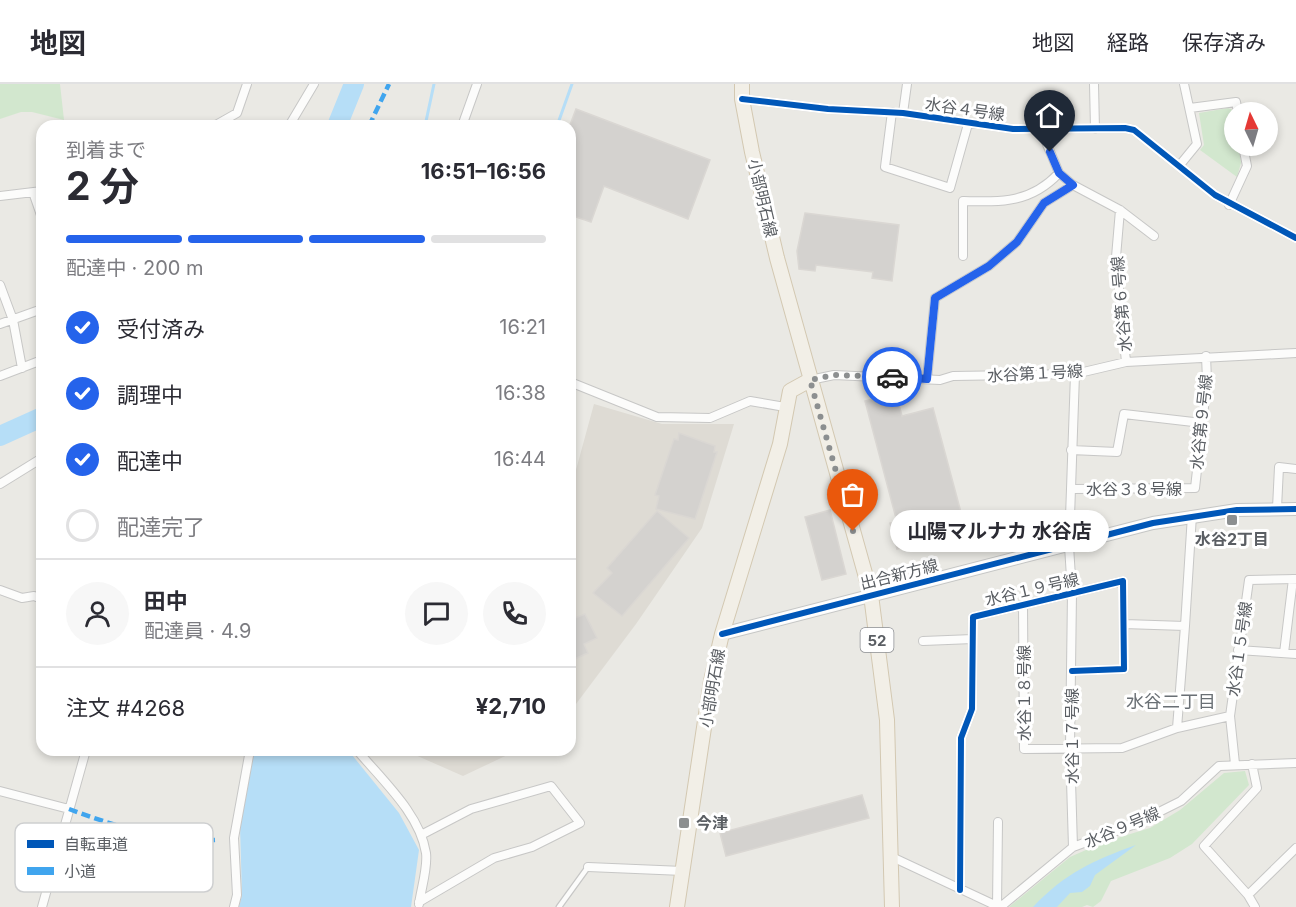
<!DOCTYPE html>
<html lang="ja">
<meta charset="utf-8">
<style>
body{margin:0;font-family:Inter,"Noto Sans JP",sans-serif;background:#f7f7f7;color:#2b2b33;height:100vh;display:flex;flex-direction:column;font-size:22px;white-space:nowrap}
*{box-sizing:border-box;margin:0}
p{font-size:20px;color:#7c7c81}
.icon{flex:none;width:33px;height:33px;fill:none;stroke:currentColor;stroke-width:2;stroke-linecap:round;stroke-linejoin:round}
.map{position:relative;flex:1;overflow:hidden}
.sheet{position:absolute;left:36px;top:36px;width:540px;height:636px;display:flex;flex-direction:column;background:#fff;border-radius:18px;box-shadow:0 3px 9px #0003}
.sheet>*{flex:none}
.needle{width:39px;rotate:355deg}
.tools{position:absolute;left:1224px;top:18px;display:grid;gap:12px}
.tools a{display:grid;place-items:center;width:54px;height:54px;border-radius:50%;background:#fff;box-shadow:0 3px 9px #0003;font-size:30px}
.pin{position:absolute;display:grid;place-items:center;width:51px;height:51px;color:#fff;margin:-62px -26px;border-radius:50% 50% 50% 0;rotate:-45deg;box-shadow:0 0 6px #0007}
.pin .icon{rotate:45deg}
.courier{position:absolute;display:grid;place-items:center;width:60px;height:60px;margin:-30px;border:4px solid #2563eb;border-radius:50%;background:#fff;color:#222;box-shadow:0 2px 8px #0007}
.bubble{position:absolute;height:42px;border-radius:21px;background:#fff;box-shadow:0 3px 9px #0003;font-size:20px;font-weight:700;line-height:42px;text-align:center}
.summary em{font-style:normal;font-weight:700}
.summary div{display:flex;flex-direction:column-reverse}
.summary{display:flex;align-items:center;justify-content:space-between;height:102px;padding:0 30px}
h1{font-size:39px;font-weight:700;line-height:45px}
.bar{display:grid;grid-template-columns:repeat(4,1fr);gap:9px 6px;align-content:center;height:72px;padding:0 30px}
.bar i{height:8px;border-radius:4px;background:#e1e1e2}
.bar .on{background:#2563eb}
.bar p{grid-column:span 4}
.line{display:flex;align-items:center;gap:15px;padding:0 30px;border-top:2px solid #e1e1e2}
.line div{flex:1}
.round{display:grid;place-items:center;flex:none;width:63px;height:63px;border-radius:32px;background:#f7f7f7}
ol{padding:0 30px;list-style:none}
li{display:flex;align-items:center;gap:18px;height:66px}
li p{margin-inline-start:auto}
li .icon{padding:6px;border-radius:50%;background:#2563eb;color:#fff;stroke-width:4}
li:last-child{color:#7c7c81}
li i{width:33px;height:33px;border:3px solid #e1e1e2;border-radius:50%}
header{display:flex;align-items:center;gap:36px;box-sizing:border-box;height:84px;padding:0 30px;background:#fff;border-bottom:2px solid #e1e1e2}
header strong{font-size:28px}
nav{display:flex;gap:33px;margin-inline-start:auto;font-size:21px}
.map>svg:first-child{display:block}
</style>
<header>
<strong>地図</strong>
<nav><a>地図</a><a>経路</a><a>保存済み</a></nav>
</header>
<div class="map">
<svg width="1296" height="823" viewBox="0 0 1296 823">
<rect width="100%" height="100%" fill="#eae9e4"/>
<path fill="#dedbd4" d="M594,320L662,340H734L702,444L636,540L570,628V408Z
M413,666H518L463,692L413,670Z"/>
<path fill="#d2e7ce" d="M0,0H60L64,36L32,28H21L0,35Z
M1228,24L1233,26L1234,62H1239L1241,79L1237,93L1200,66L1204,61L1199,29Z
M1245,687L1249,701L1192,760L1170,774L1111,797L1101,817L1093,823L1087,821L1082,823H1009L1070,773L1104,758L1150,744L1180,726L1224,689Z"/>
<path fill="#b6def7" d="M254,666H348L399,729L419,766L411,823H239L242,811L240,743Z
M1136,761L1095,791L1090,802L1082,808L1070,809L1057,823H1033C1065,789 1094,776 1136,761Z"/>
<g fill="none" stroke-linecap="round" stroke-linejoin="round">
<path stroke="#b6def7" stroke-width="3" d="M425,42L434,0
M557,42L572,0
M37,335H42"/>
<path stroke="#b6def7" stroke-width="20" d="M337,42L354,0
M0,352L42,333"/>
</g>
<path fill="#d4d2cf" stroke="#dad7d3" stroke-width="1.5" d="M576,25L710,76L688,135L604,102L591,138L570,131V41Z
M805,129L899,141L892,197L872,194L873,188L816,181L815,187L799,185L797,167Z
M896,309L902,332L933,324L966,447L897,465L890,439L897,438L865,317Z
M679,349L715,362L714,368H717L695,435L656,425L659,412L655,411L674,355L678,356Z
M830,426L846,490L822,496L805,433Z
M657,427L689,454L622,532L593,509L612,489L607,484Z
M585,530L597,554L584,560L588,569L570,577V536Z
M862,711L869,734L726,772L720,749Z"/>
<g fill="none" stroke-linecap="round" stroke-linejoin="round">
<defs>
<path id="lane" d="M559,823L588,783"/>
<path id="street" d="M1094,0L1095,45
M742,15L828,25L903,29L1013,45L1125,44L1134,46L1215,111L1296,154
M1190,24L1236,18L1238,28
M892,28L885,83L950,104L968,40
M903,29L907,0
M214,42L237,29L247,0
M289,42L314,0
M462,42L477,0
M1041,46L1059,89L1073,101L1120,126L1154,152
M1179,82L1197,60L1184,0
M33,108L42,134
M0,112L42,107
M1229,121L1247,82L1243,62
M1120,126L1116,173L1126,278
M963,172V117C1002,118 1031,119 1059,89
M0,201L13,236L22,284
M0,240L42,225
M0,292L42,276
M927,295L935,214L989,182L1017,158L1044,119L1073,101
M810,296L834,291L940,296L953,292L1075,290L1126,278L1296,269
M570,298L657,333L710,334L750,317L785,323
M1071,366L1117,368L1124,330L1202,339
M0,400L42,374
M1073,405L1195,404L1207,296L1206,272
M1277,424L1279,383L1296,385
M0,506L22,514L34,512L42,515
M1023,521L1024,665L1122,664L1177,644L1185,542L1124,540
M1185,542L1192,431
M923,557L973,555
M1238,566L1296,570
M1284,569L1293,495
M1177,644L1230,632
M357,666C382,696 420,730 426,769C428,784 421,805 419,820
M1235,680L1230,632L1249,496L1296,495
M1252,680L1257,704L1204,762L1248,811L1296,764
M0,707L69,725
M1073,763L1070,663L1072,509L1069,462L1075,290
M892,773L997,822L1004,820L1073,763L1135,740L1181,717L1219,682L1296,679
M588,783L683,787
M960,806L961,654L972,625L973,533L1123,497L1124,585L1072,587
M1248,811L1255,823
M419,818L494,774L532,763L580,739L551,702L471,725L421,751
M997,822L998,738
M42,823L86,666
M234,823L237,811L234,754L250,666"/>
<path id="secondary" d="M722,550L1153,439L1237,426L1296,425"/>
<path id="primary" d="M742,0V15L752,68L777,174L871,511L887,636L892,823
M677,823L711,597L722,550L780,360L790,307L810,296"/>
</defs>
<use href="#lane" stroke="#c7c7c6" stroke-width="7"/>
<use href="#street" stroke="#c7c7c6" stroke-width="10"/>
<use href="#secondary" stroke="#c5c6c5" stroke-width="14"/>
<use href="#primary" stroke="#d3c8b1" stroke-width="16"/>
<use href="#lane" stroke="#fcfcfb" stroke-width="4.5"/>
<use href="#street" stroke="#fcfcfb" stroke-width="8"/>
<use href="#secondary" stroke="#fcfcfb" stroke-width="12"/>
<use href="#primary" stroke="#f2efe7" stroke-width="14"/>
<path stroke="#40a5ee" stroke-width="4.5" stroke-dasharray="9 4.5" stroke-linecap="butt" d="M369,42L389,0
M69,725C111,741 169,759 215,756"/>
<defs>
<path id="cycleway" d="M742,15L828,25L903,29L1013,45L1125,44L1134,46L1215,111L1296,154
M722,550L1153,439L1237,426L1296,425
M960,806L961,654L972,625L973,533L1123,497L1124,585L1072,587"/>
</defs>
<use href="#cycleway" stroke="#fff" stroke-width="10"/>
<use href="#cycleway" stroke="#0057b8" stroke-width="6"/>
</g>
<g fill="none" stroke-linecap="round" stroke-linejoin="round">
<path stroke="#8c8f90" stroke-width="6" stroke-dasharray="0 10.8" d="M853,447L810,296L834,291L892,293"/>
<path stroke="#2563eb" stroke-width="8" d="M892,293L927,295L935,214L989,182L1017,158L1044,119L1073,101L1059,89L1050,68"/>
</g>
<g fill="#8c8f90" stroke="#fff" stroke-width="2">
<rect x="1226" y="430" width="12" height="12" rx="3"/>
<rect x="678" y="733" width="12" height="12" rx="3"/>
</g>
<g text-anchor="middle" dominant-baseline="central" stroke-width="6" stroke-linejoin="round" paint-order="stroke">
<rect fill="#fff" stroke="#8c8e92" stroke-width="1.5" x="860.5" y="544" width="33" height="24" rx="4.5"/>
<g font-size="15" font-weight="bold" fill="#5a5e63">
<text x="877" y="556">52</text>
</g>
<g font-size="16" fill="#5a5e63" stroke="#fff">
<text transform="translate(965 25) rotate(8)">水谷４号線</text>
<text transform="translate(763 114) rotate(77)">小部明石線</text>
<text transform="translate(1121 220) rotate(-95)">水谷第６号線</text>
<text transform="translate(1035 289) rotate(-3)">水谷第１号線</text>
<text transform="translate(1201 338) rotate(-84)">水谷第９号線</text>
<text x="1134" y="405">水谷３８号線</text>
<text transform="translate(899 490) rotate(-14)">出合新方線</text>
<text transform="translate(1032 505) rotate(-13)">水谷１９号線</text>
<text transform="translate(1239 565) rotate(-82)">水谷１５号線</text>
<text transform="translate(712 604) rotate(-80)">小部明石線</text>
<text transform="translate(1024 609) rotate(-90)">水谷１８号線</text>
<text transform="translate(1072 652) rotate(-90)">水谷１７号線</text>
<text transform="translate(1122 743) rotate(-23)">水谷９号線</text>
</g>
<g font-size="16" font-weight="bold" fill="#5a5e63" stroke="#fff">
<text x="1232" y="455">水谷2丁目</text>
<text x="696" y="739" text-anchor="start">今津</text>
</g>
<g font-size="18" fill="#6a7075" stroke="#fff">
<text x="1171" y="617">水谷二丁目</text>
</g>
</g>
<rect x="15" y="739" width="198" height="69" rx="9" fill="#fff" stroke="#cecfd0" stroke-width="1.5"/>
<rect x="27" y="756" width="27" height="8" fill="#0057b8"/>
<rect x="27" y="783" width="27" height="8" fill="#40a5ee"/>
<g font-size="16" fill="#5a5e63">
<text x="64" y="766">自転車道</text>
<text x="64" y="793">小道</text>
</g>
</svg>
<div class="tools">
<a><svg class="needle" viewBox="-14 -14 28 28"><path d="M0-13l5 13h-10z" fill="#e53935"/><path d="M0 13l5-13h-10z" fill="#7c7c81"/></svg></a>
</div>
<div class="pin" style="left:853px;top:447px;background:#ea580c"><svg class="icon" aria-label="bag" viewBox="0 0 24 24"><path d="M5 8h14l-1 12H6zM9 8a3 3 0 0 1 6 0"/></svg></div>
<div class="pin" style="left:1050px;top:68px;background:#1f2937"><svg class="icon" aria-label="home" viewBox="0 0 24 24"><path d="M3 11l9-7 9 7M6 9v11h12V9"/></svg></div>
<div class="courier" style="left:892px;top:293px"><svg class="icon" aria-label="car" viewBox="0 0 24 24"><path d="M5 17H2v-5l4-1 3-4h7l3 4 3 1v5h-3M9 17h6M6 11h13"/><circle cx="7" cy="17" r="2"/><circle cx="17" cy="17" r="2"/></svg></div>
<div class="bubble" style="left:890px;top:426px;width:219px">山陽マルナカ 水谷店</div>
<section class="sheet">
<div class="summary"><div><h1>2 分</h1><p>到着まで</p></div><em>16:51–16:56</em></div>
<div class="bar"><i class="on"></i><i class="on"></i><i class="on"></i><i></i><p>配達中 · 200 m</p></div>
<ol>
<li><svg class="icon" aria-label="check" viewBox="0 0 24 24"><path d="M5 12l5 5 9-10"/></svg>受付済み<p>16:21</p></li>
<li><svg class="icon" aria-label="check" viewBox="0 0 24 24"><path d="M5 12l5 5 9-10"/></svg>調理中<p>16:38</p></li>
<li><svg class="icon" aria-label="check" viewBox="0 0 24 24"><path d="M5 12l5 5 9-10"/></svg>配達中<p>16:44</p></li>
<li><i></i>配達完了</li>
</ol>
<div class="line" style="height:108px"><a class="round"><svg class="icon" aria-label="person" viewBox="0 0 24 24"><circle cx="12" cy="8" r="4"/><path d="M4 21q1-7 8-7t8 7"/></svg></a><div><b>田中</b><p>配達員 · 4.9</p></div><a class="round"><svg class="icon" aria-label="chat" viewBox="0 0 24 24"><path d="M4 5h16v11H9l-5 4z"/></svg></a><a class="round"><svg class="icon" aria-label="phone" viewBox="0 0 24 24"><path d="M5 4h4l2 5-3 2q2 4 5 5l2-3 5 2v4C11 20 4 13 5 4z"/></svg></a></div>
<div class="line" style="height:78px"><div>注文 #4268</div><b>¥2,710</b></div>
</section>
</div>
